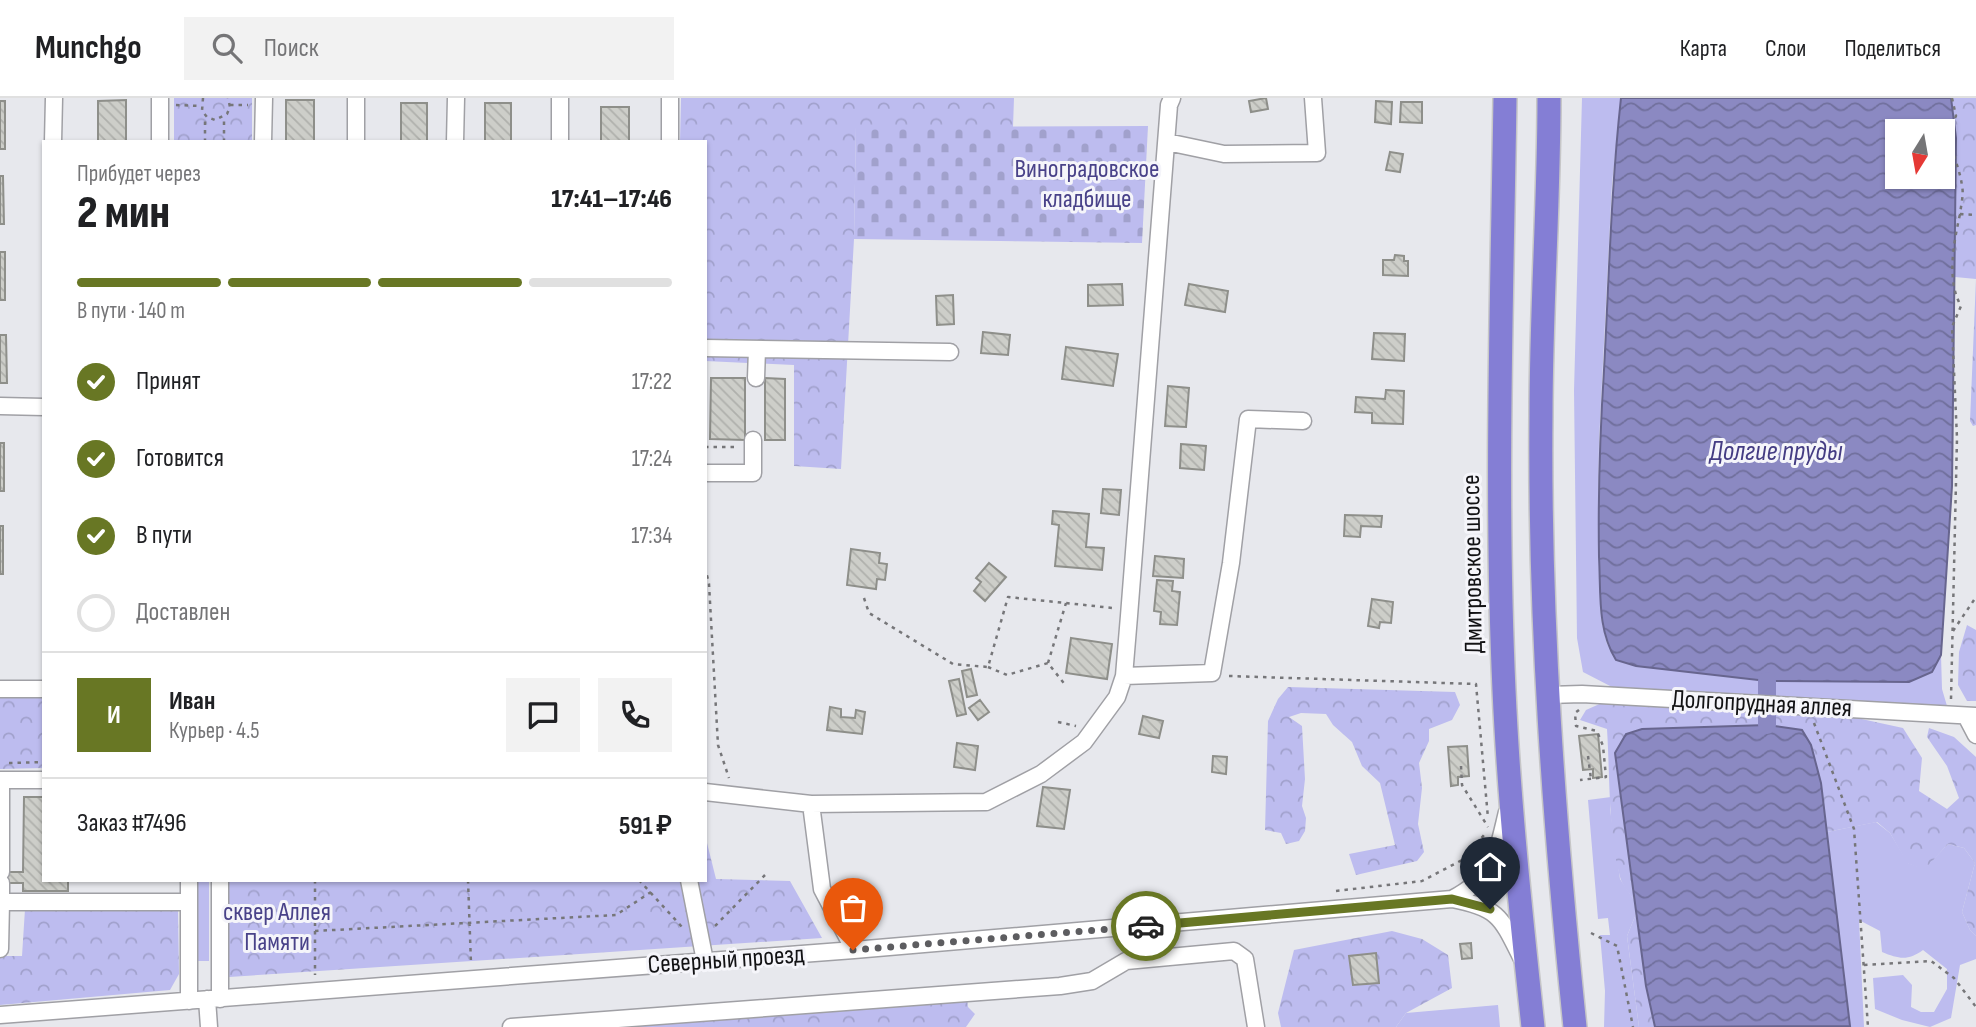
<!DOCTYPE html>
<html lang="ru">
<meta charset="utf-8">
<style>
body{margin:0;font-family:"Sofia Sans Condensed",sans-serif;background:#f2f2f2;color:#202124;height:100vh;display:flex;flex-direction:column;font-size:26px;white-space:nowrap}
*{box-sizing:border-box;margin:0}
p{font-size:23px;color:#757577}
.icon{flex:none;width:38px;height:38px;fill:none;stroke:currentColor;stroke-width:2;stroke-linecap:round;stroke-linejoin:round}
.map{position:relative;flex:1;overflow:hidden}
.side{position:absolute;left:42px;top:42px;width:665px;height:742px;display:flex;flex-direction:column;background:#fff;border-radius:0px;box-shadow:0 2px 5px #0004}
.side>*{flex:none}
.needle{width:46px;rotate:191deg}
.fabs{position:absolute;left:1885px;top:21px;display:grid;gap:14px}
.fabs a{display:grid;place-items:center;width:70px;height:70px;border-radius:0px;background:#fff;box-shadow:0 2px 5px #0004;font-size:35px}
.pin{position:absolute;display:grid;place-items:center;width:60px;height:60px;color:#fff;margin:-72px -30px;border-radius:50% 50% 50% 0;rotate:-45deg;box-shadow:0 0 7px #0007}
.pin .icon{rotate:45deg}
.courier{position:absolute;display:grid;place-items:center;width:70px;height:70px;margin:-35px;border:5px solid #687724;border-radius:50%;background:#fff;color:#222;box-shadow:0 2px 9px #0007}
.head em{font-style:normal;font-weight:800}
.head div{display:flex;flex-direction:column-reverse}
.head{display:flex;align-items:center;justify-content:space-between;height:119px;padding:0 35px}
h1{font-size:46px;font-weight:800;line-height:52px}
.bar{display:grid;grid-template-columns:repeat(4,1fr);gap:10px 7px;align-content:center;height:84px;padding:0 35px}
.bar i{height:9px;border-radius:5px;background:#e0e0e0}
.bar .current{background:#687724}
.bar p{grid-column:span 4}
.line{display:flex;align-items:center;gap:18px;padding:0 35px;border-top:2px solid #e0e0e0}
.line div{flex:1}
.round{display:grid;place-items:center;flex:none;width:74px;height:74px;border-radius:0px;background:#f2f2f2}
ol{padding:0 35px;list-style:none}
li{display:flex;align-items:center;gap:21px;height:77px}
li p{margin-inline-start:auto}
li .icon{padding:7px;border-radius:50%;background:#687724;color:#fff;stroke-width:4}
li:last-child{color:#757577}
li i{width:38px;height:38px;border:4px solid #e0e0e0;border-radius:50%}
header{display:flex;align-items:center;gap:42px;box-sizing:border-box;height:98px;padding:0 35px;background:#fff;border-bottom:2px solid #e0e0e0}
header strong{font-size:33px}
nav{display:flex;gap:38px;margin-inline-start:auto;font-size:24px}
.search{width:490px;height:63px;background:#f2f2f2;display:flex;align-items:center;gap:18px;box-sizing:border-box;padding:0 24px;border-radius:0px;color:#757577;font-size:26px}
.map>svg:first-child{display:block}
</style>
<header>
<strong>Munchgo</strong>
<div class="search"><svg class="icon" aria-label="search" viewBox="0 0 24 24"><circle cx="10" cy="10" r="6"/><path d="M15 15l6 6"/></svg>Поиск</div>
<nav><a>Карта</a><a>Слои</a><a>Поделиться</a></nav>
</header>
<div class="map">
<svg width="1976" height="929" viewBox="0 0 1976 929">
<defs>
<pattern id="forest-crowns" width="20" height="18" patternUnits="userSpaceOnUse" patternTransform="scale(1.75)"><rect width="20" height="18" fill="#bdbcef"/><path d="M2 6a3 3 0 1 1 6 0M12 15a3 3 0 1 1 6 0" fill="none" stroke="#a1a1cc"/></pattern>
<pattern id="cemetery-stones" width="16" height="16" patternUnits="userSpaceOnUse" patternTransform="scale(1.75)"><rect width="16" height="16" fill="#bdbcef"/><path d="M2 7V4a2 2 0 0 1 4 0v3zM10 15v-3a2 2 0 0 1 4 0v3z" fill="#a1a1cc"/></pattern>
<pattern id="water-waves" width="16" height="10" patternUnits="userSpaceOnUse" patternTransform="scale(1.75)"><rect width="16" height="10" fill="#8b89c2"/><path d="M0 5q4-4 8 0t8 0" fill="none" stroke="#706f9c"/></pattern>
<pattern id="building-back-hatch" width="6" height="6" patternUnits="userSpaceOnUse" patternTransform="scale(1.75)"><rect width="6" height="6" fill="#cdcec9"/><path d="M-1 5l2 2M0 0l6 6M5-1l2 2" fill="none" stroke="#afb0ac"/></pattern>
</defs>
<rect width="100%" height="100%" fill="#e7e8ed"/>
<path fill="#bdbcef" d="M1582,0H1621L1612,86L1599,344L1598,415L1601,520L1607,546L1636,568L1767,583L1909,584L1932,574L1941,557L1942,591L1947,608L1612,589L1583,574L1577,540L1574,293Z
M1611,699L1610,711L1620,781L1634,802L1636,816L1627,838L1639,929H1604L1605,893L1600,837H1610L1608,820L1598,821L1588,702Z
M1876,724L1890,735L1908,765L1924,771L1948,746L1964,750L1975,765L1962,814L1970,832L1976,838V861L1960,867L1951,920L1930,929L1902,922L1875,911L1873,880L1903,877L1912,887L1911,909L1921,914H1934L1947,891V871L1923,852C1908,863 1899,861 1882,854L1880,833L1859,822L1864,929H1849L1827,734Z
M197,782H209V863H197Z
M1498,907L1500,929H1396L1406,915Z"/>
<path fill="url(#forest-crowns)" d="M174,0H252V44H174Z
M681,0H1014L1013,29H856L854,141L841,371L794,368V267L705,263V44H680Z
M1951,0H1976V327L1973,328L1970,323L1976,181L1955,179L1956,40Z
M1967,527L1976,532V603H1967L1958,587L1959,554Z
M1288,589L1455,594L1460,607L1452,622L1429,631V643L1419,665L1422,690L1418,726L1424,754L1417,763L1356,777L1349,756L1395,747L1380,685L1362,668L1352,644L1333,627L1326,616L1301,615L1289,619L1302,628L1305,681L1302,708L1306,720L1305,733L1299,743L1286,746L1281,735L1265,732L1268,623L1278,601Z
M44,595V670L0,671V596Z
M1604,604L1857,620L1903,630L1922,660L1919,693L1947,711L1959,700L1947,668L1927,639L1929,630L1954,639L1976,659V838L1970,832L1962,814L1975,765L1964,750L1948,746L1924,772L1907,765L1890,735L1877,724L1827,734L1821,685L1802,632L1767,627L1615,655L1634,802C1629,795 1622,787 1620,779C1608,735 1610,677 1607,631L1580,622L1586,612Z
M705,737L716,781L790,783L822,840L229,879L228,782H705Z
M25,811L178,813L179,876L170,892L0,907V858H22Z
M1636,816L1646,888L1655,929H1639L1627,838Z
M1392,833L1422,841L1448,857L1452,890L1406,915L1396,929H1281L1278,915L1294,852Z
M967,900L968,909L975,916L966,929H599Z"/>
<path fill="url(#cemetery-stones)" d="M1148,28L1142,145L854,141L856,29Z"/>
<path fill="url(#water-waves)" stroke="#67658e" stroke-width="2" fill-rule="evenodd" d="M1621,0H1951L1956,40L1952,388L1941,557L1932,574L1909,584L1767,583L1636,568L1616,562C1597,531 1601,495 1599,459C1598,396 1600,334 1604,272C1609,181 1611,91 1621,0ZM1897,33H1942V79H1897Z
M1767,627L1802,632L1811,647L1821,685L1850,928L1655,929L1646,888L1615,655L1626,636L1642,631Z"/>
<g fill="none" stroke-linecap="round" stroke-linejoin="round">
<path stroke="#8b89c2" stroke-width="18" d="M1767,627V583"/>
</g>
<path fill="url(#building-back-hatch)" stroke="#8e8f8a" stroke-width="2" d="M1266,0L1268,11L1251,14L1249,3Z
M126,2V44H98V3Z
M286,2H314V44H286Z
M0,3H5V51H0Z
M1376,3L1392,4L1391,26L1375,24Z
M1401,4H1422V25L1400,24Z
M401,5H427V44H401Z
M485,5H511V44H485Z
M601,9H629V44H601Z
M1390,54L1403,56L1400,74L1386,72Z
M0,78H3L4,126H0Z
M0,154H5V202H0Z
M1395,157L1404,158V163H1408V178L1383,177V162H1394Z
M1122,186L1123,207L1088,208V187Z
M1189,186L1228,193L1225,214L1185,207Z
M953,197L954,226L937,227L936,198Z
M983,234L1010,237L1008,257L981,255Z
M1374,235L1405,236L1404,263L1372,261Z
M0,237H6L7,285H0Z
M1066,249L1118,256L1113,288L1062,281Z
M711,280H745V342L710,341Z
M765,280L785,281V342H765Z
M1168,288L1189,290L1186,329L1165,328Z
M1386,292L1404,293L1403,326L1372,325V315L1355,314L1356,299L1385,301Z
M0,345H4V393H0Z
M1181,346L1206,348L1204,372L1180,370Z
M1103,391L1121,392L1119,417L1101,415Z
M1053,413L1089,416L1086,449L1104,450L1102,472L1055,468L1059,427L1052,426Z
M1345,417L1382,418L1381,429L1361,428L1360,439L1344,438Z
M0,428H3V476H0Z
M851,451L880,455L879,465L887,466L885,482L877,481L876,491L847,487Z
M1155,458L1184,461L1183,480L1153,478Z
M989,465L1006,479L985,503L974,493L981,484L976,480Z
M1157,482L1173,483L1172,493L1180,494L1177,527L1160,526L1161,514L1154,513Z
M1372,501L1393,504L1391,525L1380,524L1379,530L1368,528Z
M1071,540L1112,546L1107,581L1066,575Z
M971,571L977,597L967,599L962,573Z
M959,581L966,616L957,618L949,583Z
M980,602L989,614L978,622L969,610Z
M830,609L841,611V619L855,620L856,612L865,614L862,636L827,632Z
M1143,618L1163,623L1159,640L1139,636Z
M1598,636L1602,679L1593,680V671L1583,672L1579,638Z
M957,645L978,648L975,672L954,669Z
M1467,648L1469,678L1458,679V687L1451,688L1448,649Z
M1213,658L1227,659L1226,676L1212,674Z
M1043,689L1070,692L1064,731L1037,728Z
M24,699H44V782H68V793H23V785H0V774H23Z
M1471,845L1472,860L1462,861L1460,846Z
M1376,855L1379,885L1353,887L1349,858Z"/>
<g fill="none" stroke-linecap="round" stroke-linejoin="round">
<defs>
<path id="minor" d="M670,0V44
M53,44L54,0
M160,44V0
M263,44L264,0
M356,44V0
M455,44L456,0
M560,44V0
M1167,44L1224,56L1317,55L1313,0
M705,250L950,254
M756,280L757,251
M0,308L44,309
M705,375H753V342
M1124,578L1212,575L1231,465L1248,321L1303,323
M0,591H44
M1548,597L1582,596L1976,618
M1966,618L1976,637
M705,694L811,706L822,791L854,852
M811,706L986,704L1041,676L1084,644L1117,599L1124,578L1129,518L1169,7L1172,0
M1,774V682H44
M189,782V903
M220,782V901
M689,782L705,863
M1452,801C1499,810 1501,819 1522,861
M1,804V785
M0,851L1,804H189
M207,901L209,929
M0,917L854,852L1452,801C1495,778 1496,759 1507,714
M511,929L1060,888L1092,883L1126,863L1234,853L1245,861L1256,929"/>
<path id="highway" d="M1505,0C1502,197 1495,395 1504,592C1509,704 1521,817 1533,929
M1549,0C1549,106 1541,211 1541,317C1539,521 1554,726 1575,929"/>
</defs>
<use href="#minor" stroke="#a0a0a5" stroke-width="19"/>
<use href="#highway" stroke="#c6c6c7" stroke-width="26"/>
<path stroke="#767679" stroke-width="2.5" stroke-dasharray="3.5 5" stroke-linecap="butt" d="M203,0L202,13L207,19L215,22L227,16L230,9L228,0
M1952,0L1956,18C1942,43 1959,62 1962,88C1964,96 1961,107 1960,116L1976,117
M176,7L201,8
M230,7H248
M205,44V19
M224,44V19
M705,349H736
M705,469L709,486L718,647L729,680
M864,500L869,515L953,566L988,569L1008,499L1113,510
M1953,533L1976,499
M1048,565L1066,505
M988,569L1007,577L1048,565L1066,588
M1229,578L1476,586L1488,720
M1951,601L1957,340L1952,229L1961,208C1946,182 1954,144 1960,116
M1579,612L1575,615L1576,628L1597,633L1603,648L1606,679L1580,682
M1058,624L1076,628
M1814,625L1854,731L1868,929
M1588,658L1591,681
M9,665L44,664
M1461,668L1462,687L1488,729
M315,782V877
M468,782L471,866
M639,782L682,829
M1336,793L1422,783L1464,761L1484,737
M715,828L765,777
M315,833L616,817L651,794
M1591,835L1617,848L1633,929
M1864,867L1931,863L1954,880L1976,909"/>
<use href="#minor" stroke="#fff" stroke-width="16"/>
<use href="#highway" stroke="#847ed5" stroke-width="23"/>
</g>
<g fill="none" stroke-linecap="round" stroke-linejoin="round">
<path stroke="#5d5d60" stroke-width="7" stroke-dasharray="0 12.6" d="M853,852L1146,828"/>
<path stroke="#687724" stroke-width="9" d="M1146,828L1452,801L1490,811"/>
</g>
<g text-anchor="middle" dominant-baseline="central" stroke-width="6" stroke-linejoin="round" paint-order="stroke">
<g font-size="26" fill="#494289" stroke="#f5f5fa">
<text x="1087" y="71">Виноградовское<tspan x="1087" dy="30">кладбище</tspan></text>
<text x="277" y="814">сквер Аллея<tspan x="277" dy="30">Памяти</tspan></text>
</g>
<g font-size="26" fill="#121214" stroke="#f5f5fa">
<text transform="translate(1473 466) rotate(-91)">Дмитровское шоссе</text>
<text transform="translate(1762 606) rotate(3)">Долгопрудная аллея</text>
<text transform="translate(726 862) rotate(-4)">Северный проезд</text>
</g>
<g font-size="28" font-style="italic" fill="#443c83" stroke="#f5f5fa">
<text x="1776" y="353">Долгие пруды</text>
</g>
</g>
</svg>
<div class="fabs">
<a><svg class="needle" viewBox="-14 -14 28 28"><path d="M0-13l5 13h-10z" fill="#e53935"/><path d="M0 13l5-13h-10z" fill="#757577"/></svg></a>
</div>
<div class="pin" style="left:853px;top:852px;background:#ea580c"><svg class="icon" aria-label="bag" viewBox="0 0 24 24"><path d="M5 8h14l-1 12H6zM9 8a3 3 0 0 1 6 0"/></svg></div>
<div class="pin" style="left:1490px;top:811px;background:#1f2937"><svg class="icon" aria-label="home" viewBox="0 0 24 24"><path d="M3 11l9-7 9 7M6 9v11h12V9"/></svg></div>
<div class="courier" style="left:1146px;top:828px"><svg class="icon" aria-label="car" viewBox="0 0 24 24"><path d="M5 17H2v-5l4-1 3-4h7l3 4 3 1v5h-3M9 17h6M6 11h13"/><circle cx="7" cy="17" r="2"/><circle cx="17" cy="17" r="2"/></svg></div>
<section class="side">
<div class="head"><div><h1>2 мин</h1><p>Прибудет через</p></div><em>17:41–17:46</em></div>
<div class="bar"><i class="current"></i><i class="current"></i><i class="current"></i><i></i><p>В пути · 140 m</p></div>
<ol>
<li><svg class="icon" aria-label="check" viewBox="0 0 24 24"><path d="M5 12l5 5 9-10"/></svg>Принят<p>17:22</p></li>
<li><svg class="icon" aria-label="check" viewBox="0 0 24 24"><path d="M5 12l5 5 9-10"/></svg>Готовится<p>17:24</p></li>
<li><svg class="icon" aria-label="check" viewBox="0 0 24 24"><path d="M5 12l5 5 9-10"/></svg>В пути<p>17:34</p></li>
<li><i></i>Доставлен</li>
</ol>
<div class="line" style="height:126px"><b class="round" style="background:#687724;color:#fff">И</b><div><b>Иван</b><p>Курьер · 4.5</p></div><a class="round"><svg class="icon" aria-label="chat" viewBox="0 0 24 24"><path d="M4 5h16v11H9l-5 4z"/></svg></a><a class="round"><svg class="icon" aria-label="phone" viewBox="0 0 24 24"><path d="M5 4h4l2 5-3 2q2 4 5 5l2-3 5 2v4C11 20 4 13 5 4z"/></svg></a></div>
<div class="line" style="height:91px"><div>Заказ #7496</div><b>591 ₽</b></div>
</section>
</div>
